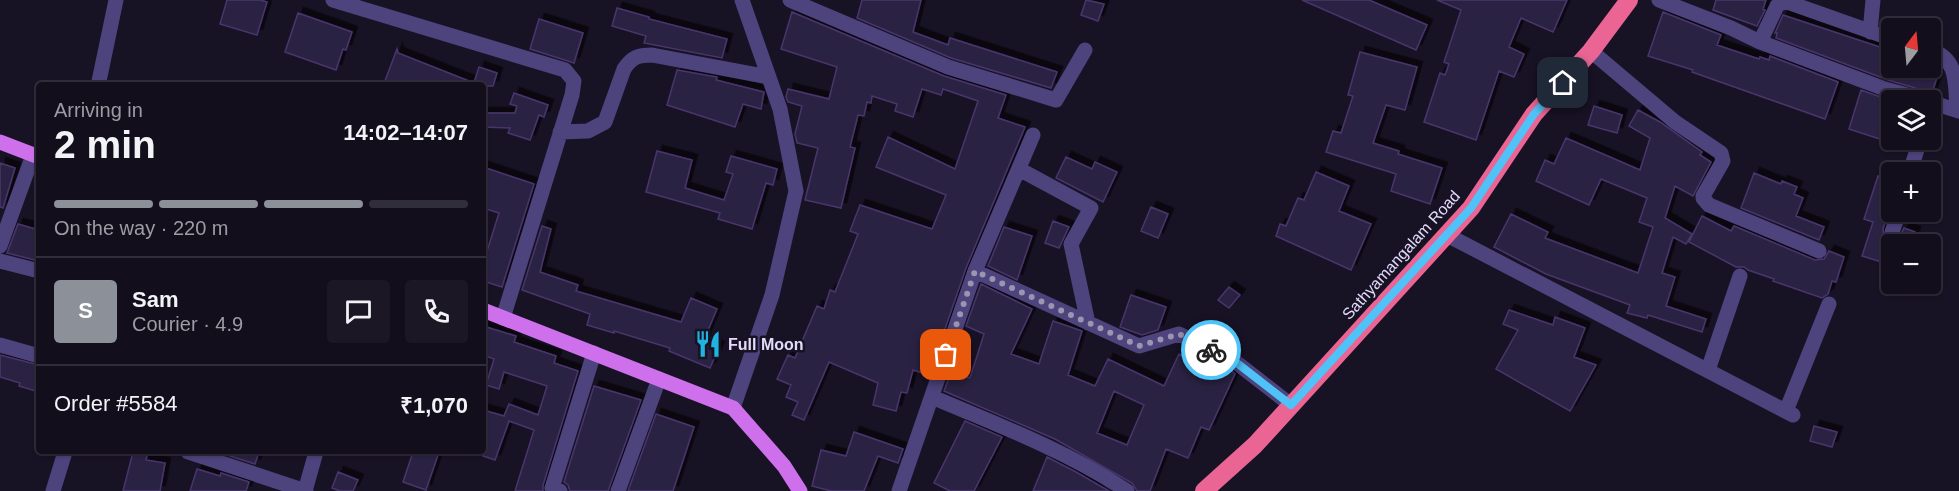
<!DOCTYPE html>
<meta charset="utf-8">
<style>
body{margin:0;font-family:Helvetica,sans-serif;background:#1b1725;color:#f1f3f6;height:100vh;display:flex;flex-direction:column;font-size:22px;white-space:nowrap}
*{box-sizing:border-box;margin:0}
p{font-size:20px;color:#9c9ca3}
.icon{flex:none;width:33px;height:33px;fill:none;stroke:currentColor;stroke-width:2;stroke-linecap:round;stroke-linejoin:round}
.map{position:relative;flex:1;overflow:hidden}
.side{position:absolute;left:36px;top:82px;width:450px;height:372px;display:flex;flex-direction:column;background:#120e1c;border-radius:6px;box-shadow:0 2px 4px #0004,0 0 0 2px #312e3b}
.side>*{flex:none}
.needle{width:39px;rotate:16deg}
.tools{position:absolute;left:1881px;top:18px;display:grid;gap:12px}
.tools a{display:grid;place-items:center;width:60px;height:60px;border-radius:6px;background:#120e1c;box-shadow:0 2px 4px #0004,0 0 0 2px #312e3b;font-size:30px}
.pin{position:absolute;display:grid;place-items:center;width:51px;height:51px;color:#fff;margin:-26px;border-radius:12px;box-shadow:0 3px 9px #0006}
.courier{position:absolute;display:grid;place-items:center;width:60px;height:60px;margin:-30px;border:4px solid #4fc3f7;border-radius:50%;background:#fff;color:#222;box-shadow:0 2px 8px #0007}
.summary em{font-style:normal;font-weight:700}
.summary div{display:flex;flex-direction:column-reverse}
.summary{display:flex;align-items:center;justify-content:space-between;height:102px;padding:0 18px}
h1{font-size:39px;font-weight:700;line-height:45px}
.bar{display:grid;grid-template-columns:repeat(4,1fr);gap:9px 6px;align-content:center;height:72px;padding:0 18px}
.bar i{height:8px;border-radius:4px;background:#312e3b}
.bar .current{background:#8c9099}
.bar p{grid-column:span 4}
.line{display:flex;align-items:center;gap:15px;padding:0 18px;border-top:2px solid #312e3b}
.line div{flex:1}
.round{display:grid;place-items:center;flex:none;width:63px;height:63px;border-radius:6px;background:#1b1725}
.map>svg:first-child{display:block}
</style>
<div class="map">
<svg width="1959" height="491" viewBox="0 0 1959 491">
<defs>
<filter id="shadow"><feDropShadow dx="5.5" dy="-5.5" stdDeviation="0" flood-color="#0009"/></filter>
</defs>
<rect width="100%" height="100%" fill="#181225"/>
<path fill="#2c2143" stroke="#48366c" stroke-width="1.5" fill-rule="evenodd" filter="url(#shadow)" d="M227,0H260L267,2L257,35L220,24Z
M862,0H921L913,32L948,45L950,38L1057,72L1051,88L951,58L857,18Z
M1086,0L1104,4L1098,21L1081,15Z
M1302,0H1369L1427,25L1416,50Z
M1437,0H1567L1553,32L1521,18L1509,47L1524,54L1514,77L1499,71L1476,140L1424,122L1440,73L1445,75L1449,64L1444,62L1461,10Z
M1716,0H1766L1763,9L1765,10L1757,26L1713,10Z
M617,8L649,17V19L727,39L722,58L644,43L646,36L612,26Z
M792,12L944,76L1006,95L998,118L1025,127L966,268L929,375L913,370L907,393L901,392L896,411L873,405L878,383L829,362L804,420L792,415L798,402L786,397L791,385L777,379L788,355L795,358L817,306L824,309L830,290L835,292L858,234L850,231L860,205L932,229L946,195L876,167L888,137L955,169L978,101L943,89L941,95L922,89L913,117L895,111L897,104L872,96L871,103L867,102L864,116L858,115L850,147L855,148L841,208L805,200L818,148L797,143L795,134L802,106L788,102L786,97L788,89L829,99L837,67L781,49Z
M1663,12L1721,35L1717,45L1759,59L1760,57L1769,60L1770,56L1838,82L1825,119L1692,72L1693,70L1648,56Z
M298,13L352,32L346,50L343,49L336,70L285,52Z
M1783,15L1892,51V68H1940L1932,93L1888,80L1776,38L1777,33H1775Z
M539,19L583,33L574,63L530,49Z
M397,49L398,53L474,83L479,67L497,73L493,86H383Z
M1360,52L1417,67L1405,110L1386,105L1373,143L1399,151L1398,154L1442,168L1430,204L1391,191L1396,174L1326,152L1333,131L1341,133L1353,96L1348,95Z
M677,70L717,77L716,80L764,92L761,109L743,104L735,127L667,105Z
M1861,90L1892,101V143L1849,129Z
M514,93L548,105L544,117L539,115L530,140L508,133L510,128L483,127V113H515L517,106L510,104Z
M1594,106L1622,115L1617,133L1588,125Z
M1638,110L1660,122L1702,152L1700,155L1711,162L1693,196L1675,186L1665,218L1692,234L1686,244L1673,237L1662,273L1675,277L1666,306L1706,319L1702,332L1648,315L1647,318L1627,313L1630,305L1546,274L1494,247L1511,214L1548,232L1545,238L1638,273L1653,227L1639,222L1647,198L1601,179L1589,205L1536,181L1545,160L1554,164L1566,138L1640,170L1650,138L1629,126Z
M657,151L692,160L685,188L724,200L733,174L726,172L731,156L777,169L773,185L766,183L752,229L718,219L720,213L646,192Z
M1066,157L1092,169L1095,162L1117,172L1103,202L1056,178Z
M0,163L15,168L3,208L0,207Z
M483,167L534,184L502,287L483,281V264L499,213L483,208Z
M1316,172L1349,186L1339,211L1371,224L1351,270L1276,236L1280,224L1286,226L1298,198L1304,200Z
M1754,173L1781,184L1782,181L1797,187L1794,194L1803,198L1796,216L1824,227L1819,240L1741,208Z
M1878,176L1892,181V200L1883,229L1884,238L1889,241L1898,240L1904,228L1915,232L1912,244H1892L1888,264L1862,256L1873,222L1864,219Z
M1151,207L1168,214L1158,238L1141,231Z
M1702,216L1731,231L1734,226L1815,260L1824,259L1829,251L1844,257L1836,282L1832,281L1828,294L1822,298L1773,281L1774,279L1748,270L1744,267H1736L1689,242Z
M1053,221L1069,227L1059,248L1045,243Z
M18,224L39,230V261L7,253Z
M542,226L551,229L540,272L578,285L576,291L681,322L691,298L717,309L704,340L719,347L710,368L669,351L670,348L614,331V333L587,325L590,314L522,290Z
M1004,227L1032,236L1017,280L988,266Z
M981,284L1032,309L1011,354L1039,364L1053,321L1082,331L1068,375L1095,386L1108,359L1164,386L1179,354L1212,369L1215,362L1228,368L1235,374L1209,430L1201,427L1188,458L1166,449L1150,491H1137L1132,483L1055,439L944,391L951,372L970,378L984,334L966,326ZM1114,391L1144,405L1127,445L1097,433Z
M1229,287L1240,295L1229,308L1218,300Z
M1131,295L1166,307L1158,330L1142,335L1120,327Z
M1509,310L1553,325L1555,317L1585,328L1574,357L1596,365L1570,411L1496,369L1518,330L1503,324Z
M483,326L516,336L514,342L556,356L554,363L578,371L543,485V491H515L534,430L509,421L495,460L483,456V410L504,416L509,404L538,415L547,386L504,372L499,389L486,385L494,359L483,355Z
M0,355L39,365V392L19,386L20,383L0,377Z
M594,386L641,400L608,491H570L568,485L564,482Z
M656,414L694,427L673,491H628Z
M965,421L1002,437L974,491H950L934,483Z
M1814,426L1837,432L1832,447L1810,441Z
M854,432L903,449L898,463L878,456L864,491H831L812,486L821,450L846,456Z
M133,452H148L146,460L165,463L160,491H123Z
M228,452H259L255,464L227,455Z
M413,452H439L426,490L403,482Z
M1047,457L1076,472L1109,491H1033Z
M197,469L220,476L221,473L249,482L246,491H190Z
M338,472L358,480L353,491H340L332,488Z"/>
<g fill="none" stroke-linecap="round" stroke-linejoin="round">
<path stroke="#4d437d" stroke-width="15" d="M333,0L565,70L574,81L572,95L503,318
M790,0L948,67L1056,100L1085,50
M1659,0L1731,28L1760,42L1885,89L1925,100
M1870,32L1873,0
M1760,42L1777,6L1781,3L1787,2L1892,39
M1930,50C1959,59 1955,84 1957,110
M1591,51L1675,122L1721,153L1723,161L1703,196V198L1709,205L1819,251
M98,86L116,0
M1930,102L1959,111
M560,132L588,131L605,122L624,69C632,57 638,55 652,55L769,77
M1019,169L1091,208L1071,244L1088,323
M1910,172L1920,140
M1892,232L1899,212
M1447,235L1793,415
M0,246L33,155
M0,261L39,271
M975,271L1139,346L1179,334L1233,360L1291,405
M0,345L39,356
M1708,370L1740,276
M932,397C996,424 1069,452 1127,491
M733,408L772,295L796,191L780,109L742,0
M1786,411L1829,304
M188,452L306,491
M53,491L65,452
M305,491L316,452
M560,491L552,488L594,353
M618,491L659,379
M899,491L975,271L1033,135"/>
<path stroke="#ce70ec" stroke-width="15" d="M0,142L39,157
M483,310L733,408L784,466L800,491"/>
<path stroke="#ea6593" stroke-width="18" d="M1204,491L1255,445L1471,208L1534,114L1591,51L1629,0"/>
</g>
<g fill="none" stroke-linecap="round" stroke-linejoin="round">
<path stroke="#9c95af" stroke-width="6" stroke-dasharray="0 10.8" d="M946,355L975,271L1139,346L1179,334L1211,350"/>
<path stroke="#4fc3f7" stroke-width="8" d="M1211,350L1233,360L1291,405L1471,208L1534,114L1563,83"/>
</g>
<defs>
<symbol id="restaurant-bare" viewBox="-9 -9 18 18"><path d="M-5-6h1v4h1v-4h1v4h1v-4h1v5L-1.5 .5V6h-2V.5L-5-1ZM5-6V6H3V1.5H1.5Q1.5-4 5-6Z" fill="#20b4e1" stroke="#181225" stroke-width="2.5" paint-order="stroke"/></symbol>
</defs>
<g fill-rule="evenodd">
<use href="#restaurant-bare" x="689" y="325" width="38" height="38"/>
</g>
<g text-anchor="middle" dominant-baseline="central" stroke-width="5" stroke-linejoin="round" paint-order="stroke">
<g font-size="16" fill="#e3dbfa" stroke="#181225">
<text transform="translate(1401 255) rotate(-48)">Sathyamangalam Road</text>
</g>
<g font-size="16" font-weight="bold" fill="#e3dbfa" stroke="#181225" text-anchor="start">
<text x="728" y="344">Full Moon</text>
</g>
</g>
</svg>
<div class="tools">
<a><svg class="needle" viewBox="-14 -14 28 28"><path d="M0-13l5 13h-10z" fill="#e53935"/><path d="M0 13l5-13h-10z" fill="#9c9ca3"/></svg></a>
<a><svg class="icon" aria-label="layers" viewBox="0 0 24 24"><path d="M12 4l9 5-9 5-9-5zM3 14l9 5 9-5"/></svg></a>
<a>+</a>
<a>−</a>
</div>
<div class="pin" style="left:946px;top:355px;background:#ea580c"><svg class="icon" aria-label="bag" viewBox="0 0 24 24"><path d="M5 8h14l-1 12H6zM9 8a3 3 0 0 1 6 0"/></svg></div>
<div class="pin" style="left:1563px;top:83px;background:#1f2937"><svg class="icon" aria-label="home" viewBox="0 0 24 24"><path d="M3 11l9-7 9 7M6 9v11h12V9"/></svg></div>
<div class="courier" style="left:1211px;top:350px"><svg class="icon" aria-label="bike" viewBox="0 0 24 24"><circle cx="6" cy="16" r="4"/><circle cx="18" cy="16" r="4"/><path d="M6 16l4-8h5l3 8M10 8l3 8H6M13 5h3"/></svg></div>
<section class="side">
<div class="summary"><div><h1>2 min</h1><p>Arriving in</p></div><em>14:02–14:07</em></div>
<div class="bar"><i class="current"></i><i class="current"></i><i class="current"></i><i></i><p>On the way · 220 m</p></div>
<div class="line" style="height:108px"><b class="round" style="background:#8c9099;color:#fff">S</b><div><b>Sam</b><p>Courier · 4.9</p></div><a class="round"><svg class="icon" aria-label="chat" viewBox="0 0 24 24"><path d="M4 5h16v11H9l-5 4z"/></svg></a><a class="round"><svg class="icon" aria-label="phone" viewBox="0 0 24 24"><path d="M5 4h4l2 5-3 2q2 4 5 5l2-3 5 2v4C11 20 4 13 5 4z"/></svg></a></div>
<div class="line" style="height:78px"><div>Order #5584</div><b>₹1,070</b></div>
</section>
</div>
